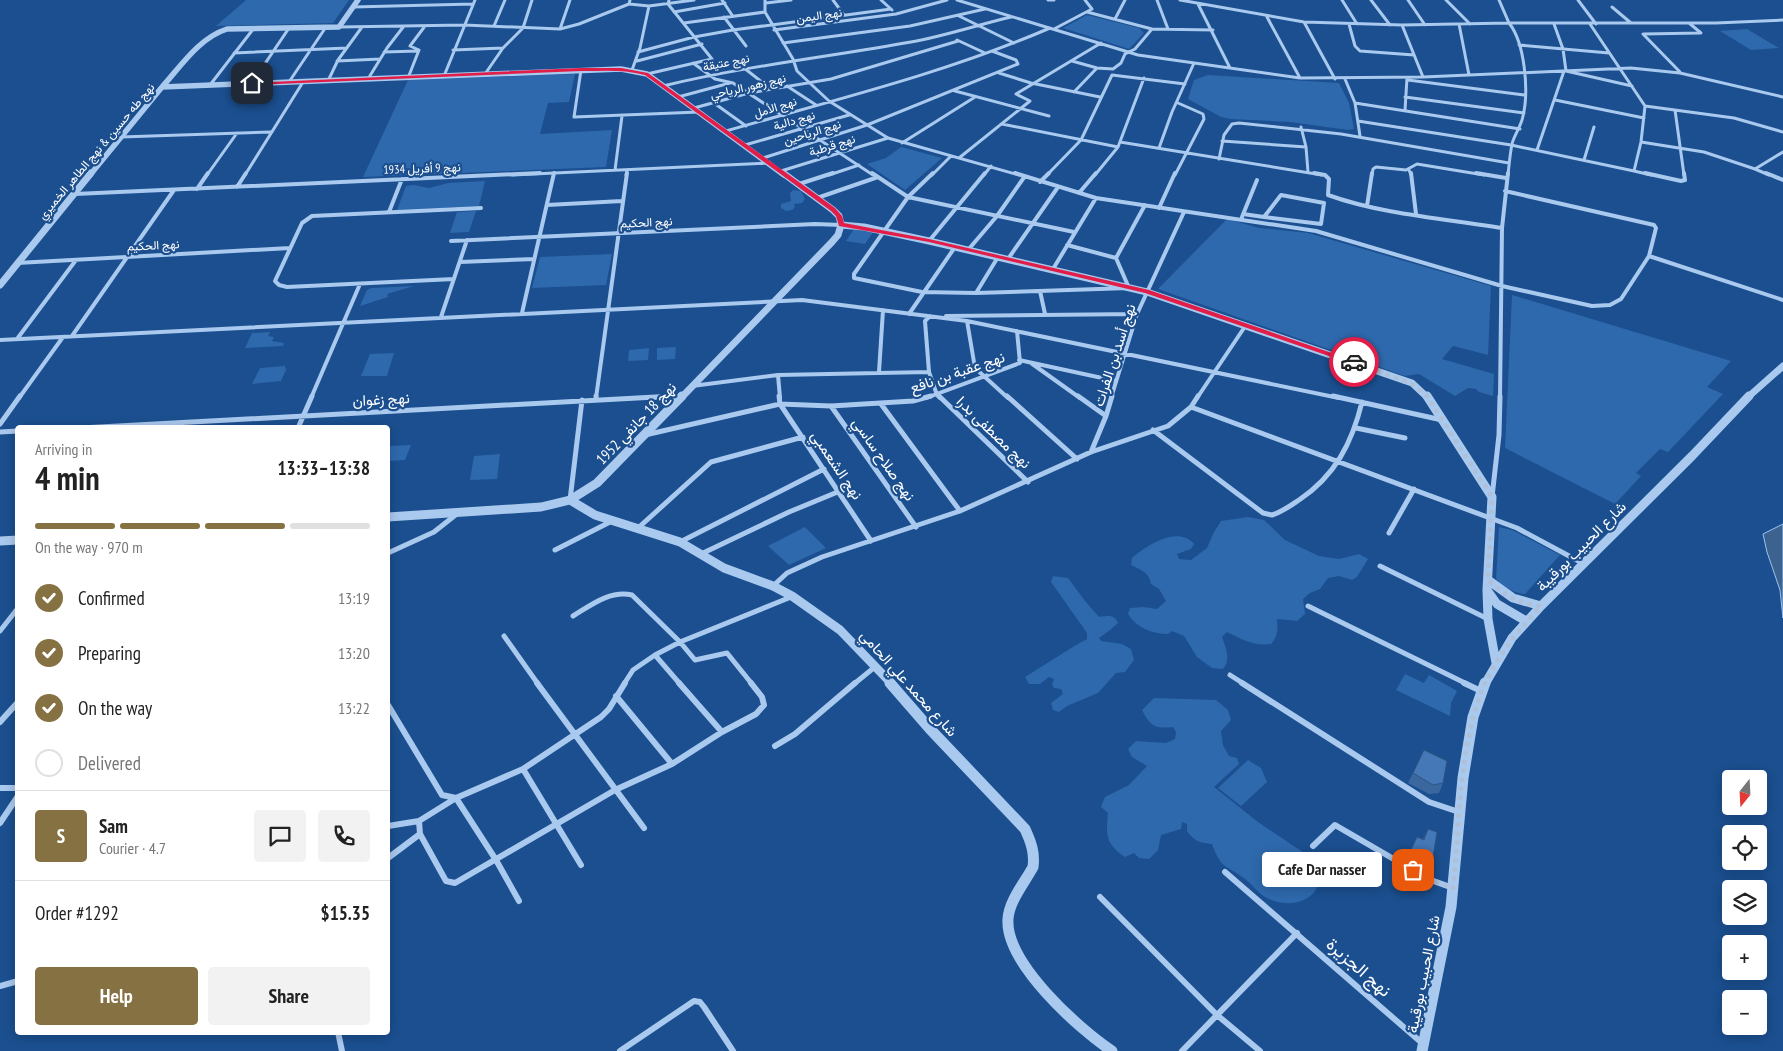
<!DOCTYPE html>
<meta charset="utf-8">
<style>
body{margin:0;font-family:"PT Sans Narrow",Vazirmatn,sans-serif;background:#f2f2f2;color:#222;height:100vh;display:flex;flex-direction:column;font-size:19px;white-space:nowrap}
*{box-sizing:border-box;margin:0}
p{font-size:16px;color:#767676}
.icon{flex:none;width:28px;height:28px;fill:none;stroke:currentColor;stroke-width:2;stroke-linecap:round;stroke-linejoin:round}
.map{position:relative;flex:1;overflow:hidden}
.side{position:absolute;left:15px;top:425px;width:375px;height:610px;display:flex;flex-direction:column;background:#fff;border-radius:5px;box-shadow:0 2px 12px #0003}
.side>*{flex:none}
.needle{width:32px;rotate:198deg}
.controls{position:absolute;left:1722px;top:770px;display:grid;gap:10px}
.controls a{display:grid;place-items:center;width:45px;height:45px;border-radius:5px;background:#fff;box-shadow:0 2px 12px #0003;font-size:25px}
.pin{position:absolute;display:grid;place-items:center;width:42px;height:42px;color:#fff;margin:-21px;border-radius:10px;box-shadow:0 2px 8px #0006}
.courier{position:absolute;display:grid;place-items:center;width:50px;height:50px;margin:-25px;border:4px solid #e11d48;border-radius:50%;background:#fff;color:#222;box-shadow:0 1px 6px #0007}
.bubble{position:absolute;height:35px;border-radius:5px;background:#fff;box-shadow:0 2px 12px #0003;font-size:16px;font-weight:600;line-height:35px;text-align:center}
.summary em{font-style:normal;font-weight:600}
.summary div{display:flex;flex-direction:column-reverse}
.summary{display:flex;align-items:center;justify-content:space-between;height:85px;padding:0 20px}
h1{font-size:32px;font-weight:600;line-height:38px}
.bar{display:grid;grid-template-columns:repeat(4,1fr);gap:8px 5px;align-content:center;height:60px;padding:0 20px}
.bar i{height:6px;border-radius:4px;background:#e0e0e0}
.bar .on{background:#857141}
.bar p{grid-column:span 4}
.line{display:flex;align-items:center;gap:12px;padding:0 20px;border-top:1px solid #e0e0e0}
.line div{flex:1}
.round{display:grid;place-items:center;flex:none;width:52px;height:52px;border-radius:5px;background:#f2f2f2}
ol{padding:0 20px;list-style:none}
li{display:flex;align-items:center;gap:15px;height:55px}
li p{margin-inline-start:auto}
li .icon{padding:5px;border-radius:50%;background:#857141;color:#fff;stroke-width:4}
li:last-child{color:#767676}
li i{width:28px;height:28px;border:2px solid #e0e0e0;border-radius:50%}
.action{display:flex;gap:10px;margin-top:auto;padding:10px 20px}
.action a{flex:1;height:58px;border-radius:5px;background:#857141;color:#fff;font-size:20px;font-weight:600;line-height:58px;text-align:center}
.action a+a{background:#f2f2f2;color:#222}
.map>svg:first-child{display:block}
</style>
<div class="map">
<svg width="1783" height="1051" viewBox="0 0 1783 1051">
<rect width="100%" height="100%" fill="#1b4f8f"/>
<path fill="#2e69ad" d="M246,0H349L333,23L216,26Z
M1087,15L1139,28L1144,33L1129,49L1063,28Z
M1747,29L1779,48L1751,50L1720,31Z
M575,74L569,102L548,103L540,134L612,130L606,167L363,177L408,80Z
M1208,75L1339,83L1349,103L1354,129L1348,130L1290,122L1230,119L1221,117L1188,99L1194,80Z
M901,147L942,158L905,190L867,164L886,158Z
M485,181L479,206L397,210L406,186L414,185L429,188L448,183Z
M793,190L801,191L805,199L802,203L794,204L795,207L792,210L786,211L781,208V204L791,201L790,193Z
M476,211L469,232L450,233L457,212Z
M1227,219L1259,228L1308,233L1491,286L1488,355L1453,346L1442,359L1494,374L1493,396L1479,392L1476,389L1468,388L1455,396L1419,374L1405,376L1158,289Z
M854,229L874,231L865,244L846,241Z
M612,254L606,285L532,288L540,257Z
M414,286L387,294L388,297L360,306L367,290L371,288Z
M1512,295L1731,361L1707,387L1723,394L1668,452L1660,449L1636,473L1641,476L1615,504L1505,448Z
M270,332L268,336L274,337L272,341L284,343L283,346L245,348L252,333Z
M676,347L675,359L657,360V348Z
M649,348L648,360L628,361L629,350Z
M394,353L387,376H361L370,354Z
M285,366V369L287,368L281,381L252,384L260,368Z
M411,445L405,460L388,461V446Z
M500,454L497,479L470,480L474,456Z
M1248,517L1264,520L1285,540L1319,556L1339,559L1359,554L1368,559L1357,577L1352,580L1339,576L1328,578L1320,589L1310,593L1303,599L1305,614L1297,621L1277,619C1278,629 1278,637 1271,644C1253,646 1243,640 1227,632L1222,637C1226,648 1231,659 1223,669L1212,668L1197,657L1184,636L1172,631L1168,634C1152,634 1137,628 1128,614L1130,608L1143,607L1157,609L1166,601L1159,589L1151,584C1149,572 1141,570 1131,565L1132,558C1146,546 1178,525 1194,544L1191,549L1177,554L1179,559L1191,560L1207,548L1213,534L1221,521Z
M805,527L826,548L789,565L768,546Z
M1499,527L1512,530L1560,555L1525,594C1513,593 1504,587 1496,579Z
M1053,576L1068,578L1085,601L1099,617C1108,616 1114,614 1118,623L1110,630L1099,638L1101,641L1122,644L1131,649L1134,660L1125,672L1116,673L1098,693L1067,706L1059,712L1053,710L1051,703L1063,694L1061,689L1054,688L1052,684L1054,679L1049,677L1040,684H1029L1025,677L1076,645L1087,639V633L1051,582Z
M1405,674L1424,683L1429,675L1457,691L1451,703L1450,716L1396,690Z
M1154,698L1216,700L1228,710L1231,720L1221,731L1223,745L1229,756L1237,758L1239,764L1214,787L1258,822L1316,861L1321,873C1319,878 1318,887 1315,891C1304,906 1280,906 1265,897C1258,893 1252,884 1245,879C1226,864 1222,871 1212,844C1200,843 1194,841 1187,831V824L1182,822L1181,829L1161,835L1158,850L1149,859L1139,858L1134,853L1125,857C1105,843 1106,835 1108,813L1101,807L1105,797L1129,785L1147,766L1132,757L1128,749L1136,741L1166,743L1175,739L1176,732L1173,727C1155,729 1150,726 1142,710Z
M1248,760L1261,768L1267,782L1241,806L1218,788Z"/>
<path fill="#3c6290" stroke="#9cc4f0" d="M1783,524V618L1780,590L1767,552L1763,534Z"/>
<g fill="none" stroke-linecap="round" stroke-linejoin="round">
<path stroke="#a9c9ee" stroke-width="3" d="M722,0L732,15
M765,0V12L793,59L797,71L829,101L888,138L1019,175
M833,0L844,15
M881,0L892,10
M957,0L1138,55L1300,78L1423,77L1631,68L1680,73L1783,97
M1048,0H1054
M1157,0L1168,29
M1180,0L1304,22L1402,25L1509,23C1525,43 1529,91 1523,116C1521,127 1514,135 1512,144C1510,154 1509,165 1508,175
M1342,0L1357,24
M1371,0L1390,25
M1408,0L1425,25
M1446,0L1470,24
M1499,0L1509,23H1716L1783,20
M1578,0L1596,24
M766,3L791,0
M629,4L649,6L694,0
M1198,4L1230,68
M353,7L473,4
M1612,7L1631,23
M674,12L725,3
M1087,12L1152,29
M959,16L1014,43
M724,17L746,46
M1267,17L1300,78
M1115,19L1125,0
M1304,22L1335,79
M684,23L765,12
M1349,24L1355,46L1360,51L1414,55
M1459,24L1469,75
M1554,24L1563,49L1566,71L1632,86
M1402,25L1423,77
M494,26L505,0
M339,27L464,25L560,29L579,24L629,4L630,0
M560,29L570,0
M1054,29L1092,9L1085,0
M774,30L896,14L947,0
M957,40L985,53
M783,43L910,26L985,9
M1519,45L1609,53
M453,50L503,48
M384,52L418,51
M638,52L694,37L733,30L891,9
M234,53L347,48
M337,61L380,59
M637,61L702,44
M1072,61L1097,68L1113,69L1121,63L1125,54L1135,49L1152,29L1213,30
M693,63L715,79L733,83L873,175
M744,68L771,89
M581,70L574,117L699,112
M632,70L640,48L649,6
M1680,72L1643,34L1701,33L1689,23
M999,73L1031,83L1100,97
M485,74L503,48L523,28L532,0
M647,74L712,59L668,4L669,0
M444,76L475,0
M408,78L419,50L410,46L425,26
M368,79L387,48L404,26
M1345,79L1355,103L1360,136
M1408,80L1524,95
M328,81L338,60L362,27
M289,82L326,27
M252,83L289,28
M210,85L254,28
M663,86C745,66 828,57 911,42C945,36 977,25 1011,17
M787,86L816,105
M955,91L1049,116
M1074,92L1097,68
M678,97L730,83
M1405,97L1524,113
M1555,100L1644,118
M714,103L746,126
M1355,103L1520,129
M1645,106L1734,118L1783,132
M694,108L749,93L831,79L958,41
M1405,110L1407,78
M1675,110L1684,175
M1358,121L1511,145L1634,171L1641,142L1645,106L1590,24
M1002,124L1118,147
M1301,127L1306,147L1308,172
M726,131C834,100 946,73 1050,28
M121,137L271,132
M1222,141L1306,147
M1120,142L1322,175
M1641,142L1704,152L1755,169L1783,152
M902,143L975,97
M745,145L849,115
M1159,148L1172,112L1194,63
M1537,150L1564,71
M763,158L867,125L1018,64L1016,60L992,51
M959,158L1030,101L1016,94L1101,43
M1219,159L1224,135L1232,124L1239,123L1341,134L1509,163
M1584,160L1594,127
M1755,169L1769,175
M615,170L622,116
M1409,170L1411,175
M781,171L888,138
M1634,171L1651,175
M207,175L237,133
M245,175L303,82
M512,175L770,163
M626,175L627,170
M829,175L859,165
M932,175L951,156
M984,175L991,166
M1047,175L1081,140L1112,75L1185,84
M1095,175L1118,147L1144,78
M1175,175L1204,119L1203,114L1178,103
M1372,175L1373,169L1376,167L1406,170L1417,164L1484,175"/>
<path stroke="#a9c9ee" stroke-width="4" d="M872,173L908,197L1074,232
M933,173L908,197L854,274V278L922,292L976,293L1129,288L1116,258L1067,245
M1015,173L1096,198L1316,231L1502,286L1592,306L1610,305L1621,299L1649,256L1656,228L1654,225L1505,191
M1314,173L1325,175L1329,179L1328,195C1380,214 1447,219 1502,228
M1411,173L1416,214
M1476,173L1506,178
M1645,173L1681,181L1685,180L1684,173
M1766,173L1783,180
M1040,182L1049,173
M799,184L833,173
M237,187L246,173
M197,189L208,173
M1079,193L1096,173
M75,194L540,173
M1281,195L1324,203L1321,224L1264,217Z
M817,198L878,177
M547,205L622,201
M1367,206L1372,173
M1159,208L1175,173
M389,212L402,179
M1243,214L1264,217
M1242,217L1257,180
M451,241L815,224L841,225
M929,241L985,173
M968,250L997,216L1025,176
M1649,256L1783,300
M1116,258L1145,205
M1008,259L1058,187
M460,262L534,259
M17,263L290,248
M1053,269L1096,198
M454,279L287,287L279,285L275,281L302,223L312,216L481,208
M1040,291L1045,314
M976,293L998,257
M522,313L554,173
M909,314L955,247
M930,316L925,321L929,372L937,395L940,398
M946,316L1137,314
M441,317L467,240
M967,321L975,368L1008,398
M72,336L174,190
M17,339L76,260
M0,340L802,300L967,321L1339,398
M1019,360L1116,381
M1031,363L1080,398
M879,372L883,310
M692,386L778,375
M19,398L63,337
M311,398L360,284
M596,398L627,173
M650,398L682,396
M780,398L778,375L929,372
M926,398L1020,363L1017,331
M1111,398L1137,314L1184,212
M1197,398L1246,325
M1500,398L1502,228L1508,173"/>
<path stroke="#a9c9ee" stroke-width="5" d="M779,396L780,404L871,541
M939,396L1028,482
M1007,396L1077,459
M1078,396L1106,416
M1333,396L1442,420
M596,399V396
M881,404L960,511
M831,406L916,527
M1191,407L1517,528L1584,564
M0,424L20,396
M81,428L674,396
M298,428L312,396
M1356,428L1405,438
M1153,430L1263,513L1272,515C1282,512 1290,506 1299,500C1335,476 1352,443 1362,402
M0,432L18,431
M645,435L780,404L831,406L913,401L931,396
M1091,452L1106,416L1112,396
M1492,497L1499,435L1500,396
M570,500L582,400
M637,529L711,462L803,437
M1389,533L1414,489
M680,542L824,469
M555,550L612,521
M388,553L434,532L458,513
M701,554L789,512L840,491
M1380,566L1488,619
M773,586L787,573L822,557L960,511L1091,452L1168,426L1191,407L1198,396
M1308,606L1467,684
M573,616C591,605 610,590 632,595L680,642L695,660L727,653L752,684
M0,631L18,608
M504,636L538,684
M655,655L680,684
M1230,675L1244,684
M624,684L633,670L655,655L680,642L791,597
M854,684L876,666"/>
<path stroke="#a9c9ee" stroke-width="6" d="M537,683L644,828
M679,683L722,732
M1242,683L1429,802L1459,812
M1464,683L1481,691
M616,696L672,764
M388,705L442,795L456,798L496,860L519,901
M0,722L18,702
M775,746L795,734L855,683
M523,769L581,865
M0,788H18
M0,823L18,796
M388,826L419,821
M420,834L446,881L455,883L615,790L672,764L722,732L756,714L764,705L762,697L751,683
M1313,846L1335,825L1428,879L1453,888
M388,858L420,834L419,821L456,798L523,769L601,717L609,709L625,683
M1225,872L1422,1043
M1100,897L1217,1015L1260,1051
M0,986L18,981
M338,1032L342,1051
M620,1051L694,1001L700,1002L704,1007L733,1051
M1182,1051L1297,933"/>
<path stroke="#a9c9ee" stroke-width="5.5" d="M162,87C181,66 199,38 227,29L339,27L358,0
M90,175L162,87L621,69L647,74L784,175"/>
<path stroke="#a9c9ee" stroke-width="7" d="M783,173L833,210L839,216L841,225
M841,225L864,227L929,241L1147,292L1412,383L1428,398
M0,285L91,173
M681,398L832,242L838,235L841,225
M1747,398L1783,366"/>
<path stroke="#a9c9ee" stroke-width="9" d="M1427,396L1492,497L1487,590L1497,604L1526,621
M570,500L595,515L680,542L724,568L773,586L792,596L840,630L892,684
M388,517L541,507L570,500L597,483L682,396
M0,541L18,540
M1488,580L1513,598L1541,606
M1487,590L1488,619L1496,663
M1485,684L1512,638L1541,606L1692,456L1749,396"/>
<path stroke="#a9c9ee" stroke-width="11" d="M890,683L930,729L1025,829C1031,842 1035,853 1033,867C1025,882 1009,901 1008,919C1005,963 1078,1028 1112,1051
M1422,1051L1451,907L1463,778L1473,717L1485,683"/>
</g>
<path fill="#3a679d" d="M1424,750L1443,783L1439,793L1429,794L1408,783Z
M1428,829L1432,863L1427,872L1406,859L1417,837L1423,839Z"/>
<path fill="#4478b7" stroke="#305480" d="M1424,750L1447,761L1443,783L1433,785L1413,773Z
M1428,829L1437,832L1432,863L1411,850L1417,837L1424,840Z"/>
<path fill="#e11d48" d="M581,68H621L648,73L835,208L842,216L844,223L929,239L1149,290L1358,362L1352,364L1145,293L929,242L839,226L836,216L831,211L645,75C624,69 603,71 581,71L252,85L249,83Z"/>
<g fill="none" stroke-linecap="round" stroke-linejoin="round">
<path stroke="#afc1d8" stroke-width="5" stroke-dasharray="0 9" d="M1354,362L1412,384L1427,396L1492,497L1488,580C1506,596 1517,603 1541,606C1517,632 1494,659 1481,693C1458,754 1460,823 1453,888L1428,879L1413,870"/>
</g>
<g text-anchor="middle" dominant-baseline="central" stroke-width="4.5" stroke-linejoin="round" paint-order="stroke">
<g font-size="12" fill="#fff" stroke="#1b4f8f">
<text transform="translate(819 15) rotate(-8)">نهج اليمن</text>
<text transform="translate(726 62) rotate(-11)">نهج عتيقة</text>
<text transform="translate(748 86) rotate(-13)">نهج زهور الرياحي</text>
<text transform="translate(775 107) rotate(-17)">نهج الأمل</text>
<text transform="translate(794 120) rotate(-16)">نهج دالية</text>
<text transform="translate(812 132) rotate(-17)">نهج الرياحين</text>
<text transform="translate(832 145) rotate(-17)">نهج قرطبة</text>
<text transform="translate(96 151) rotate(-50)">نهج طه حسين &amp; نهج الطاهر الخميري</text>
<text transform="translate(422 168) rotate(-2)">نهج 9 أفريل 1934</text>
<text transform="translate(646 222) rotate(-3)">نهج الحكيم</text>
<text transform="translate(153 245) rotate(-3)">نهج الحكيم</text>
</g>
<g font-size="15" fill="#fff" stroke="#1b4f8f">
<text transform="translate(1114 355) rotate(-72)">نهج أسد بن الفرات</text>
<text transform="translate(957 372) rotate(-19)">نهج عقبة بن نافع</text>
<text transform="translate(381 399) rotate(-3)">نهج زغوان</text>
<text transform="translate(636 423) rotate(-46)">نهج 18 جانفي 1952</text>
<text transform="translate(994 432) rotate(44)">نهج مصطفى بدرا</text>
<text transform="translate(884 459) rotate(55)">نهج صلاح ساسي</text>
<text transform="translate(837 465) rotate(56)">نهج الشعمبي</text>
<text transform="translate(1581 546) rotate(-45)">شارع الحبيب بورقيبة</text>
<text transform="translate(909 683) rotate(48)">شارع محمد علي الحامي</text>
<text transform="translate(1423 974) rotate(-79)">شارع الحبيب بورقيبة</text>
</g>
<g font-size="18" fill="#fff" stroke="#1b4f8f">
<text transform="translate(1359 967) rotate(41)">نهج الجزيرة</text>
</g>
</g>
</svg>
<div class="controls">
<a><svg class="needle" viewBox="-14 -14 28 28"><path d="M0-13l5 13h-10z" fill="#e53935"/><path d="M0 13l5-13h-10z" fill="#767676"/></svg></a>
<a><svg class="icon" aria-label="locate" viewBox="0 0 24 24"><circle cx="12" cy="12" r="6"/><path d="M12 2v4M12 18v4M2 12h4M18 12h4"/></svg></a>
<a><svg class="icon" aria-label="layers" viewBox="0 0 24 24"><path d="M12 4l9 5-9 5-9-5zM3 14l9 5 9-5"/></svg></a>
<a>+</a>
<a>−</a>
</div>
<div class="pin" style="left:1413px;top:870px;background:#ea580c"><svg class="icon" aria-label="bag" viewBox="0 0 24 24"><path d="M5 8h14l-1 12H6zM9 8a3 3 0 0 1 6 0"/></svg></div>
<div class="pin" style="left:252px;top:83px;background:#1f2937"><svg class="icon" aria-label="home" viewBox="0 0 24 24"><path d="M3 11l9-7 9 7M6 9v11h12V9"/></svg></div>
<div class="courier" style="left:1354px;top:362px"><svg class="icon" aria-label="car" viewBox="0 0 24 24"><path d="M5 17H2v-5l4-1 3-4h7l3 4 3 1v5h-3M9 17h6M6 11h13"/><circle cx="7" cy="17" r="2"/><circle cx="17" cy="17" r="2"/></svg></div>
<div class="bubble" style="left:1262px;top:852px;width:120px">Cafe Dar nasser</div>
<section class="side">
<div class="summary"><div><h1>4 min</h1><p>Arriving in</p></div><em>13:33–13:38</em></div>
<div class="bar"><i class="on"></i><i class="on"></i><i class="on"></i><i></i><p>On the way · 970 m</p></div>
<ol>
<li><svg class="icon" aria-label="check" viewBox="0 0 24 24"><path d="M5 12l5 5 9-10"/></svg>Confirmed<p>13:19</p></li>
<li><svg class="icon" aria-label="check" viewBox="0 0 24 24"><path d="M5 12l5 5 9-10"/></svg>Preparing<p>13:20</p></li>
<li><svg class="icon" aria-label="check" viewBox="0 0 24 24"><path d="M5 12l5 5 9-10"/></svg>On the way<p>13:22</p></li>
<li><i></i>Delivered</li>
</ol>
<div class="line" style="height:90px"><b class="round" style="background:#857141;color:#fff">S</b><div><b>Sam</b><p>Courier · 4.7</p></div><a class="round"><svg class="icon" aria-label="chat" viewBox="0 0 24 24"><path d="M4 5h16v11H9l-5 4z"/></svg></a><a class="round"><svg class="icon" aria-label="phone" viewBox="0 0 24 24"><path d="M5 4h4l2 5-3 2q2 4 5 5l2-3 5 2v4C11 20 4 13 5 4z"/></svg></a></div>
<div class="line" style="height:65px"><div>Order #1292</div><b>$15.35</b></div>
<div class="action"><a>Help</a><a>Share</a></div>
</section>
</div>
